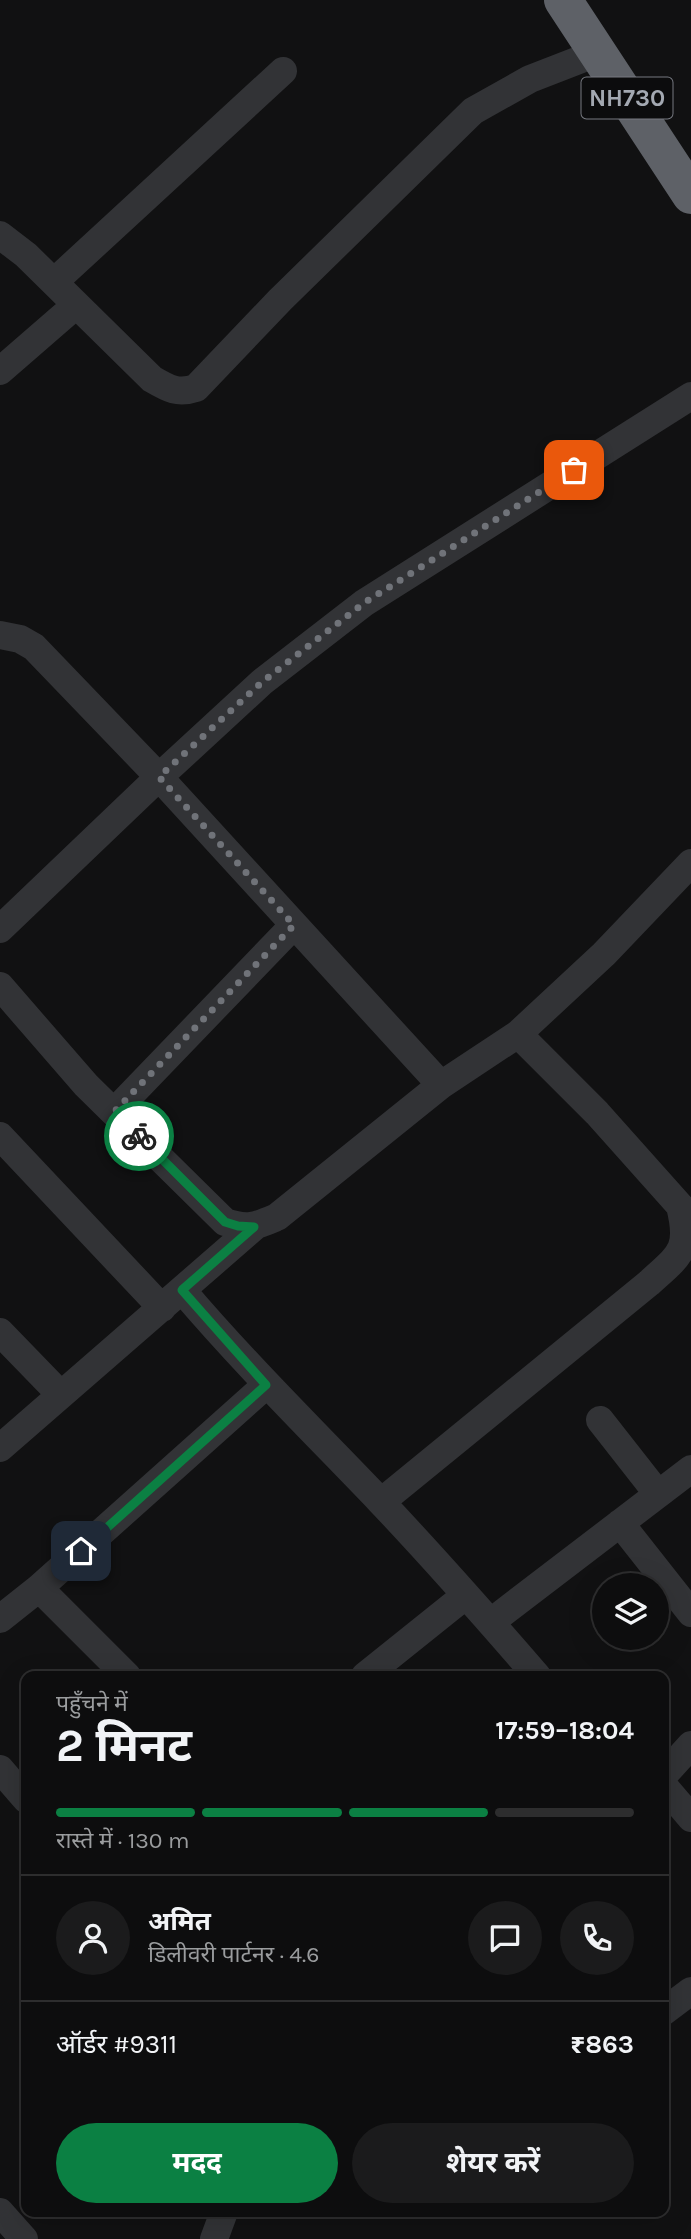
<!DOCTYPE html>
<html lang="hi">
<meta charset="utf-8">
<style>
body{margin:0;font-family:Karla,"Noto Sans Devanagari",sans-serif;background:#1b1b1c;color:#f1f3f6;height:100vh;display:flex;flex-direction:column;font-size:26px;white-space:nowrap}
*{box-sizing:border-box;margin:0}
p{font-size:23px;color:#9a9c9e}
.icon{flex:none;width:38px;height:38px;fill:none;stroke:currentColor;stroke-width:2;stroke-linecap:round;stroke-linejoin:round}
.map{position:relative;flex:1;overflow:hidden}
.panel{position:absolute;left:21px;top:1671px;width:648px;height:546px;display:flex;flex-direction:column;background:#0d0d0e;border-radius:14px;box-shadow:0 7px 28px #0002,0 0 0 2px #2d2d2e}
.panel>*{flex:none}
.controls{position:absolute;left:592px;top:1573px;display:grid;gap:14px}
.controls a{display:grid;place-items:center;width:77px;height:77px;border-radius:50%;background:#0d0d0e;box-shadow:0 7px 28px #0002,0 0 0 2px #2d2d2e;font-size:35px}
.pin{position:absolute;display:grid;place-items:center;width:60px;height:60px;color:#fff;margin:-30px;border-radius:14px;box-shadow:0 4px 10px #0006}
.courier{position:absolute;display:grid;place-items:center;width:70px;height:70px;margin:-35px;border:5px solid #0b8043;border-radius:50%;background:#fff;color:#222;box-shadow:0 2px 9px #0007}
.headline em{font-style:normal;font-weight:700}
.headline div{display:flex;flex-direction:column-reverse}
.headline{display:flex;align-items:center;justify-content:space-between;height:119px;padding:0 35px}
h1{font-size:46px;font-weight:700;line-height:52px}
.bar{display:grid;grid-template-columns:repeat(4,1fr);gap:10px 7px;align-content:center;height:84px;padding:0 35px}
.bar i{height:9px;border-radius:5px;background:#2d2d2e}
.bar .active{background:#0b8043}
.bar p{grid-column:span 4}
.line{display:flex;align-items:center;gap:18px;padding:0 35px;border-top:2px solid #2d2d2e}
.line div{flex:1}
.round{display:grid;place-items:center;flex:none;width:74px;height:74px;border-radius:37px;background:#1b1b1c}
.button{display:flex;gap:14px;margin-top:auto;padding:14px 35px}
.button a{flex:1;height:80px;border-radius:42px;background:#0b8043;color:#fff;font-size:28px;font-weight:700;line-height:80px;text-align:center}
.button a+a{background:#1b1b1c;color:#f1f3f6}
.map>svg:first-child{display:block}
</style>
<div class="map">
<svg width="691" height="2239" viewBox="0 0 691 2239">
<rect width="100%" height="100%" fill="#111112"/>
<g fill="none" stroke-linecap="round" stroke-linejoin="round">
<path stroke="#323336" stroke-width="28" d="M0,235L26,255L152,379C169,389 178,394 196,388L280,300L473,111L530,79L597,53
M54,282L283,71
M0,371L76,305
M0,635L20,639L34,647L159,777L441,1085
M0,929L159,777L262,682L364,603L691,396
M0,986L86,1085L225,1222C248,1230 256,1226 277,1217L441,1085L518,1034L604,954L691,863
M114,1112L294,925
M0,1136L162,1308
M182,1290C245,1364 313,1431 380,1501C434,1558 486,1617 537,1676
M0,1332L61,1395
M600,1420L658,1494
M0,1448L254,1227
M381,1502L649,1283C680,1255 691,1250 680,1206L597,1113L518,1034
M620,1523L691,1613
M39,1588L127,1676
M0,1619L39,1588L266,1385
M491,1622L691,1469
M365,1676L466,1595
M0,1769L26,1799
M663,1776L691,1745
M663,1785L691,1818
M663,2012L691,1991
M0,2212L24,2239
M214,2239L224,2212"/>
<path stroke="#5e6167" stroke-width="38" d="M563,0L691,195"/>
</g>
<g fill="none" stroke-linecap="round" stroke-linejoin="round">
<path stroke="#707379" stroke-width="7" stroke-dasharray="0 12.6" d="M139,1136L114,1112L294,925L159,777L262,682L364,603L574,470"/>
<path stroke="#0b8043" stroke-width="9" d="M81,1551L266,1385L182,1290L254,1227L238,1226L225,1222L139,1136"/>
</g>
<g text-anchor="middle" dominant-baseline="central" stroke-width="6" stroke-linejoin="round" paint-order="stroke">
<rect fill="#0c0c0d" stroke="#767980" stroke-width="2" x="581.5" y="77.5" width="91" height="41" rx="5"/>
<g font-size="24" font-weight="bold" fill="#a3a8b1">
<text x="627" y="98">NH730</text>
</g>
</g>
</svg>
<div class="controls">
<a><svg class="icon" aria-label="layers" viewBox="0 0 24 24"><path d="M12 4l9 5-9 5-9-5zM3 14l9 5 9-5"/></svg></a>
</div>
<div class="pin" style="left:574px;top:470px;background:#ea580c"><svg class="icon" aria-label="bag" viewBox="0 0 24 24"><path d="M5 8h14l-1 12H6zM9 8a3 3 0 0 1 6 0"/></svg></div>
<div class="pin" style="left:81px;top:1551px;background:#1f2937"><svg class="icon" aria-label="home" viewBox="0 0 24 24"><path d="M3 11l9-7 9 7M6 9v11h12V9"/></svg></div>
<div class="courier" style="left:139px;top:1136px"><svg class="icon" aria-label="bike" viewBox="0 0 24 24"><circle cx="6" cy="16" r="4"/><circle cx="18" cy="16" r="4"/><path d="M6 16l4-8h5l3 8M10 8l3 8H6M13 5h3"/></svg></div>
<section class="panel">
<div class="headline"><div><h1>2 मिनट</h1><p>पहुँचने में</p></div><em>17:59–18:04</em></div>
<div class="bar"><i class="active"></i><i class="active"></i><i class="active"></i><i></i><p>रास्ते में · 130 m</p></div>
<div class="line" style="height:126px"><a class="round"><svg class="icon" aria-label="person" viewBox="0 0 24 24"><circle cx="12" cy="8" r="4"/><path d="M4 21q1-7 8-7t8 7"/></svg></a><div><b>अमित</b><p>डिलीवरी पार्टनर · 4.6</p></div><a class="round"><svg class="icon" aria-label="chat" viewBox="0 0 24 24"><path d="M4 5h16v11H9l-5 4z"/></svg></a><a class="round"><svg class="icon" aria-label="phone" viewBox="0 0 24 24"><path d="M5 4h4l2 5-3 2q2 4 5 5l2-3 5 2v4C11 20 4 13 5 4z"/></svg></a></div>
<div class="line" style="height:91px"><div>ऑर्डर #9311</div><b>₹863</b></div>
<div class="button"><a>मदद</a><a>शेयर करें</a></div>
</section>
</div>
